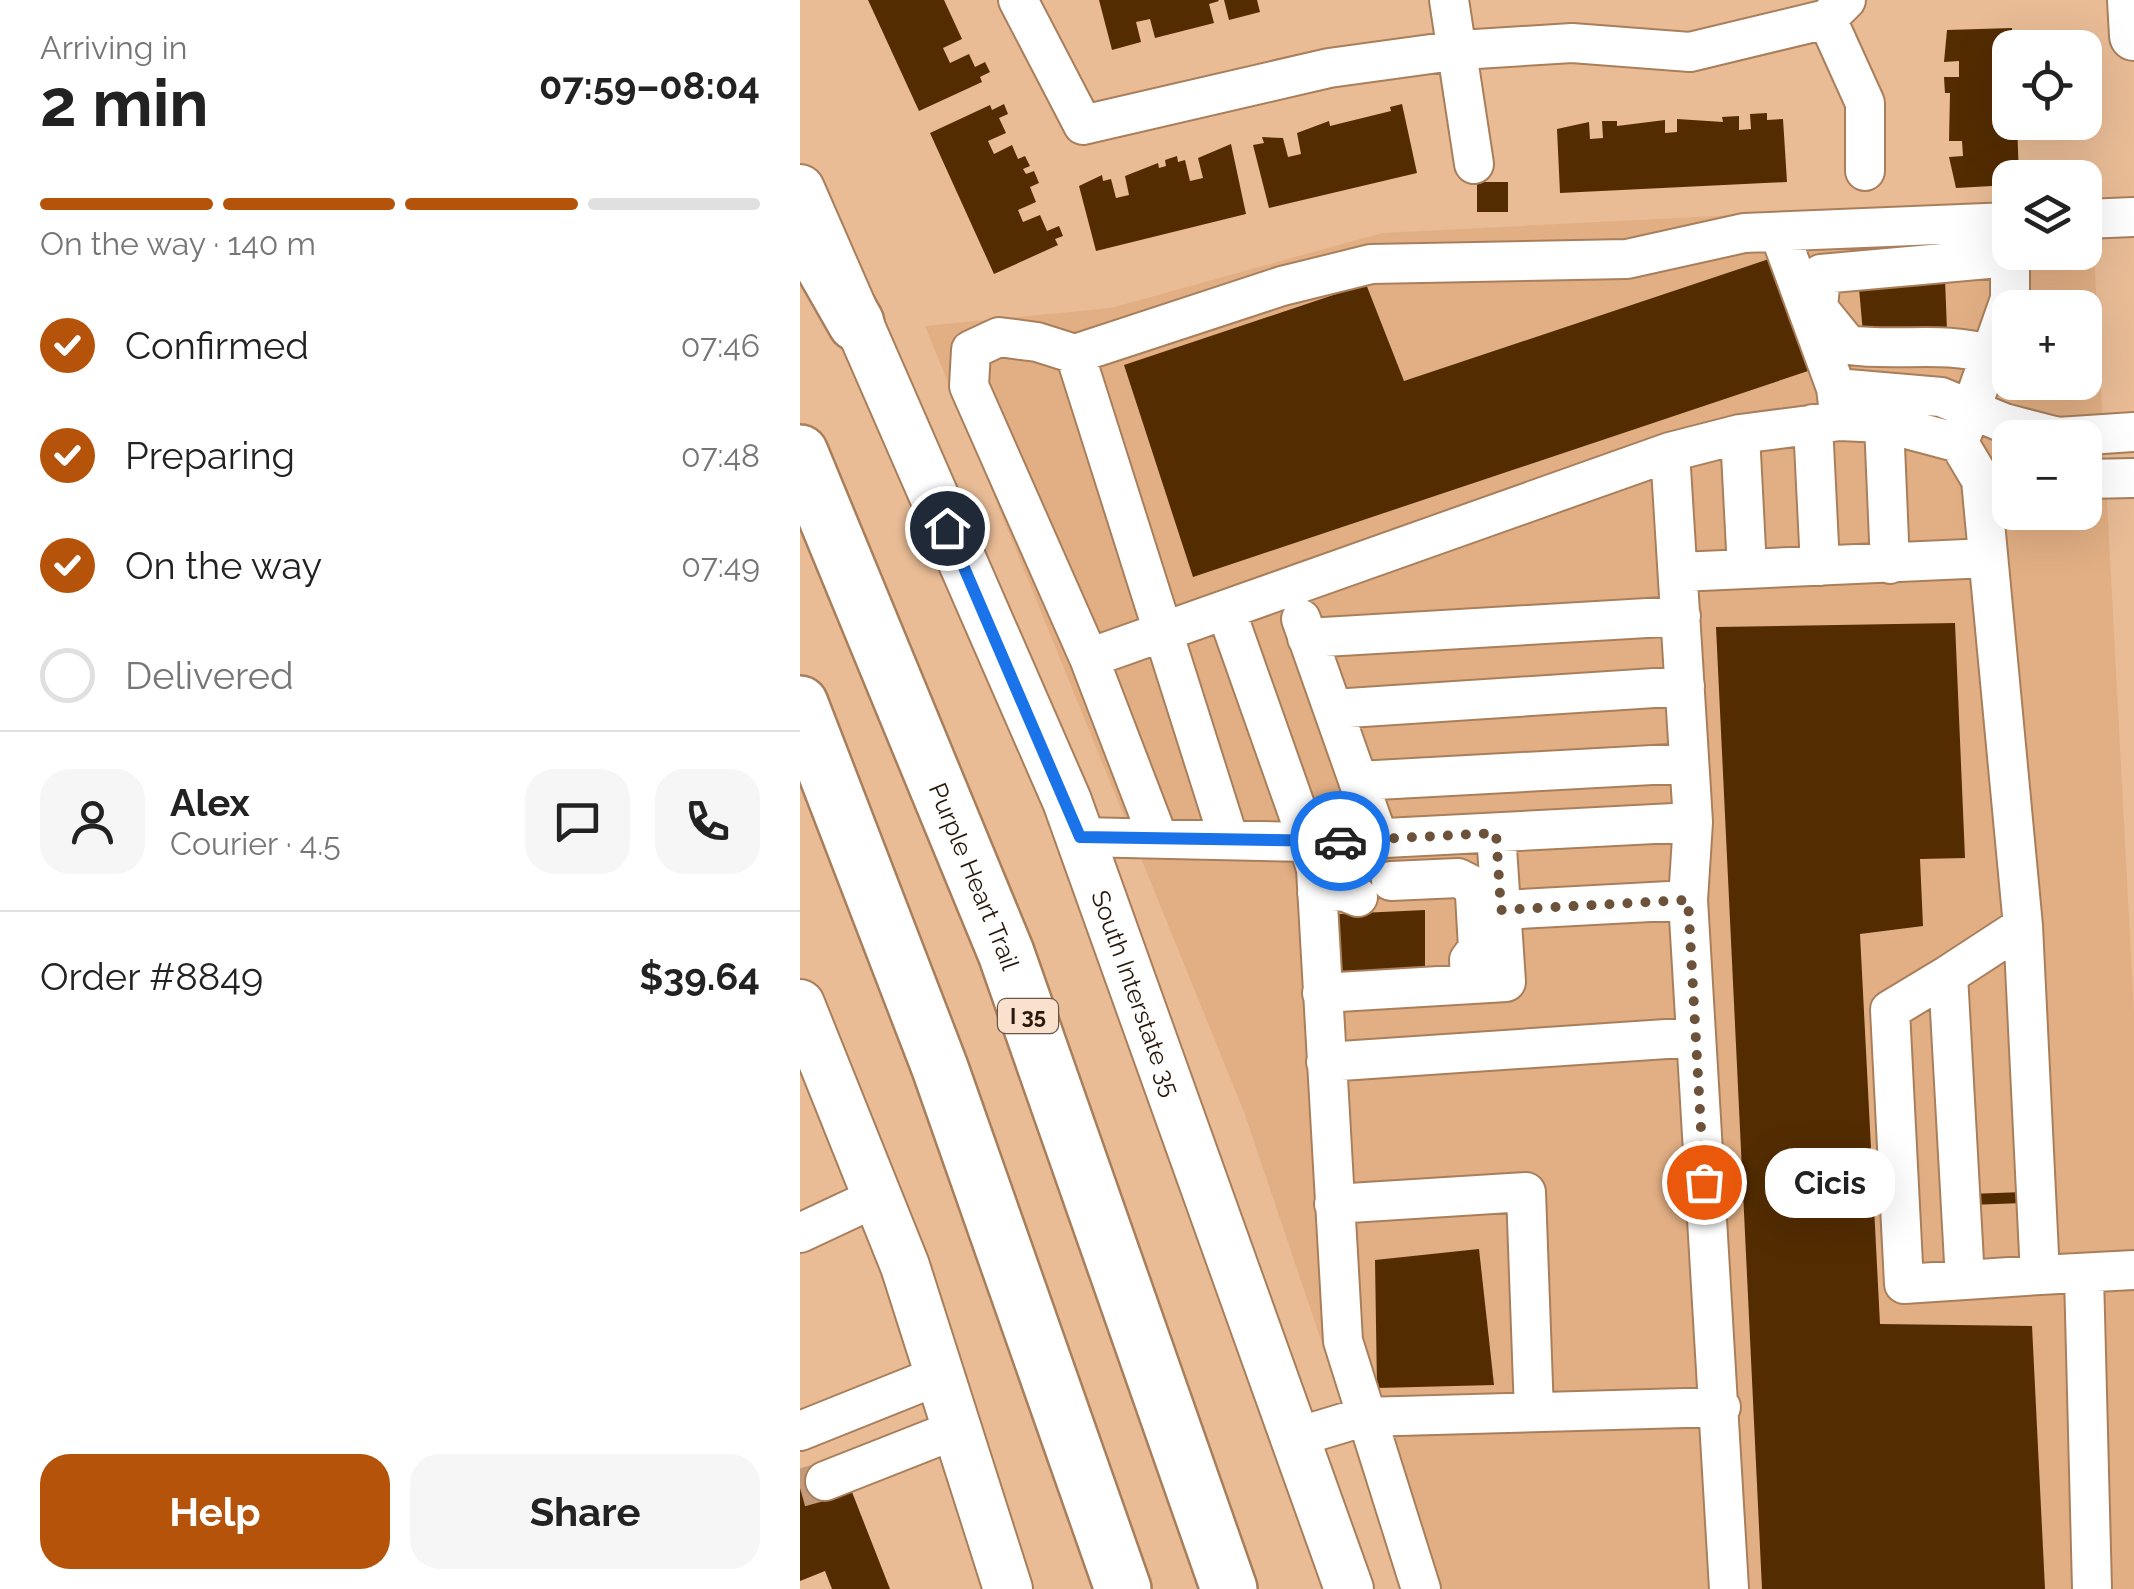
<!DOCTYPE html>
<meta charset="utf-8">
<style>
body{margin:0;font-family:Raleway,sans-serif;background:#f6f6f6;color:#222;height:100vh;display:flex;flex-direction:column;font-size:38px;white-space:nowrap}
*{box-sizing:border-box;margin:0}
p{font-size:32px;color:#767676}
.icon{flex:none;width:55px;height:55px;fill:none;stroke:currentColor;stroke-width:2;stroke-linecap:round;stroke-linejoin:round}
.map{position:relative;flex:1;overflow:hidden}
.details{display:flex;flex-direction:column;background:#fff;width:800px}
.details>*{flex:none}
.buttons{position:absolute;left:1192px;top:30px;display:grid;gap:20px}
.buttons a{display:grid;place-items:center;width:110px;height:110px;border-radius:20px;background:#fff;box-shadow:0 10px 40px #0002;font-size:50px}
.pin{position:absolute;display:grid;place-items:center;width:85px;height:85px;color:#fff;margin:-42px;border:5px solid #fff;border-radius:50%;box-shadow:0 2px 10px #0007}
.courier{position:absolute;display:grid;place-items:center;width:100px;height:100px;margin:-50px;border:8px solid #1a73e8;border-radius:50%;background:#fff;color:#222;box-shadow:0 2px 12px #0007}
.bubble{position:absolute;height:70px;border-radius:30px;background:#fff;box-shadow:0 10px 40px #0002;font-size:32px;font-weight:700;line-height:70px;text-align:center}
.summary em{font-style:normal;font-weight:700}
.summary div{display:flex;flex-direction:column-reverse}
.summary{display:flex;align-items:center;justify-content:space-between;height:170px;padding:0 40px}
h1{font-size:65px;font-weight:700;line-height:75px}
.bar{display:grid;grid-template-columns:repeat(4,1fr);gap:15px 10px;align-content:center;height:120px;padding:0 40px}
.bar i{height:12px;border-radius:8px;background:#e0e0e0}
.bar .active{background:#b45309}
.bar p{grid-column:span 4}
.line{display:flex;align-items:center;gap:25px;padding:0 40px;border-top:2px solid #e0e0e0}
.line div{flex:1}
.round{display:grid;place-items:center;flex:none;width:105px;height:105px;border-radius:30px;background:#f6f6f6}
ol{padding:0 40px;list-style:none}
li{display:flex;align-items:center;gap:30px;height:110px}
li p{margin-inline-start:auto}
li .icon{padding:10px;border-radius:50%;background:#b45309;color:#fff;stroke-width:4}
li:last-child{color:#767676}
li i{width:55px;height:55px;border:5px solid #e0e0e0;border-radius:50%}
.primary-button{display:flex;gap:20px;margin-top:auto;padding:20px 40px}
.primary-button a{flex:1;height:115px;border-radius:30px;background:#b45309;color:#fff;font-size:40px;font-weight:700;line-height:115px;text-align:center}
.primary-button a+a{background:#f6f6f6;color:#222}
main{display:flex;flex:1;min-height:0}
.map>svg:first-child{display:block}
</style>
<main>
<section class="details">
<div class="summary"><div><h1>2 min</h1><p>Arriving in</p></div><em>07:59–08:04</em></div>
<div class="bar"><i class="active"></i><i class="active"></i><i class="active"></i><i></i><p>On the way · 140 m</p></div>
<ol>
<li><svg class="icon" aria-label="check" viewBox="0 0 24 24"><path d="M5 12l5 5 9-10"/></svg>Confirmed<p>07:46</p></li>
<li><svg class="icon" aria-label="check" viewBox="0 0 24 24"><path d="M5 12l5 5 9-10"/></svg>Preparing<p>07:48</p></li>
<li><svg class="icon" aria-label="check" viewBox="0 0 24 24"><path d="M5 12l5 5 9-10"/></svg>On the way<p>07:49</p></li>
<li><i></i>Delivered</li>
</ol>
<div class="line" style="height:180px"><a class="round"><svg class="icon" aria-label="person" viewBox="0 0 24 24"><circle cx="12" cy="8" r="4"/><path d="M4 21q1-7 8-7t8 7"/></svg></a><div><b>Alex</b><p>Courier · 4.5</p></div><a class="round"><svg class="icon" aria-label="chat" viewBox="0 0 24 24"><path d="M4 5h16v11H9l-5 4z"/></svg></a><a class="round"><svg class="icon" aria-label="phone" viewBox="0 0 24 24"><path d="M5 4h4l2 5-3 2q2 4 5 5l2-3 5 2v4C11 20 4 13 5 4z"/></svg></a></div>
<div class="line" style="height:130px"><div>Order #8849</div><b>$39.64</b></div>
<div class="primary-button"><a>Help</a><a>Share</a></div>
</section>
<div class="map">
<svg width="1334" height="1589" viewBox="0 0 1334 1589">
<rect width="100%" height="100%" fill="#e9bc96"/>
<path fill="#e2af84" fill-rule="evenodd" d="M1285,197H1291L1334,1012V1589H605L444,1112L125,326L311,308L582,233L1210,201V252H1285ZM1210,308H1285V382H1210ZM1210,438H1285V512H1210Z"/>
<path fill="#532c02" d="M68,0H144L162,39L143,48L150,63L169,54L175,67L185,62L190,72L180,77L182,82L119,111Z
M299,0H418L419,1L409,4L414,23L355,38L350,19L336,22L341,42L312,50Z
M424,0H457L460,12L429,20Z
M1212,28L1210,122H1217L1219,178H1210V185L1156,188L1149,157L1163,156L1162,141H1149L1150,93H1145L1144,77H1159V61L1144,62L1147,30Z
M204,104L208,114L199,118L206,133L188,141L194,154L212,145L218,159L225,156L230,166L223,169L226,174L234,171L239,183L230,187L236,202L218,210L223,222L240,215L247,231L259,226L263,236L255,239L258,245L194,274L130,133L190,105L192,110Z
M602,104L617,173L469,208L453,145L464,143L462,137L483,138L488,157L501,154L497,133L529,121L530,126L591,111L590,107Z
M967,113V120L983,119L987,182L760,193L757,129L789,122L790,139L803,138L802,121H817V126L865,120V133L877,132V119L923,122L922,117L939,116V130L951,129L950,114Z
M431,144L446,214L296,251L279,186L302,175L303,181L311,179L316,198L329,195L325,176L358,163L359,168L366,166L365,160L377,156L378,162L385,160L390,181L403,178L398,158Z
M677,182H708V212H677Z
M969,259L1008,371L393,577L324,365L566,284L604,381Z
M1058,277L1145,279L1147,331L1063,333Z
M1155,623L1165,858L1120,859L1123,926L1060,934L1080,1324L1232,1326L1245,1589H962L916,627Z
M625,910V969L537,971L539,914Z
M1223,1192V1203L1170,1205V1194Z
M679,1249L694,1385L577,1388L575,1260Z
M25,1481L50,1487L90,1589H32L25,1571L0,1581V1488Z"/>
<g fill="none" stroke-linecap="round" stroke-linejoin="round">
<path stroke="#c39b7a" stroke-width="38" stroke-dasharray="38 19" stroke-linecap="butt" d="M0,1488L25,1481"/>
<defs>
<path id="minor" d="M218,0L283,125L529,68L660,50L772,43L890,52L1027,19L1046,0
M649,0L674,164
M1027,19L1065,103V171
M1285,219L1334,217
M275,354L429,840
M1192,355C1143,340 1099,352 1048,345L1018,308L1021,274L1210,257
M1036,388L1141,397L1204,423L1258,437L1334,432
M1040,421L1084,423L1159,443L1181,480L1223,926L1240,1275L1334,1270
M1084,423L1090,564
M1013,424L1020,566
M1163,432L1210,299V235
M940,434L947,569
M1285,479L1334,478
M879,572L1188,558
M501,619L579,840
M507,638L881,616
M289,658L870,452
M533,709L885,686
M558,781L889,763
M280,837L508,842L426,610
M358,838L289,658L169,386L171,350L199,337L237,342L275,354L482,286L571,264L827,259L944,233L1210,222
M591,881L658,878L670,884L675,895L678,948L669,960L670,984
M517,893L543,891L558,897
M701,910L888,900
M1223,926L1148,975L1165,1280L1240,1275
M1148,975L1090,1010L1104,1284L1165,1280
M522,993L706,982L696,833
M526,1062L896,1037
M534,1204L726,1192L734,1412
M0,1233L77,1197
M1284,1275L1292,1589
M0,1431L140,1375
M497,1437L563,1417L921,1407
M25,1481L157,1429
M621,1589L543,1341L516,869L508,842L893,822
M929,1589L888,900L893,822L870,452L940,434L1040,421L1036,388L979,232"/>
<g id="major">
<path d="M1332,0L1334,36"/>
<path id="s1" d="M0,189L267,801L549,1589"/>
<path d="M0,1004L105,1266L208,1589"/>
</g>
<g id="highway">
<path d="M0,225L56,323"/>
<path id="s2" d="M0,453L206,953L429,1589"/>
<path d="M0,704L140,1068L323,1589"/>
</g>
</defs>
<use href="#minor" stroke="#a97f5b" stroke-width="42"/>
<use href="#major" stroke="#a97f5b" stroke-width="52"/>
<use href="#highway" stroke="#a97f5b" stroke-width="60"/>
<use href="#minor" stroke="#fff" stroke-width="38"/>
<use href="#major" stroke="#fff" stroke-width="48"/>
<use href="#highway" stroke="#fff" stroke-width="55"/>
</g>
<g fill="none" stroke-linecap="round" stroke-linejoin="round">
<path stroke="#6d523b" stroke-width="10" stroke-dasharray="0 18" d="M540,841L696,833L701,910L888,900L904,1182"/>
<path stroke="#1a73e8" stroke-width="12" d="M147,528L280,837L540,841"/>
</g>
<g text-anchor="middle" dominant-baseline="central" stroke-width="10" stroke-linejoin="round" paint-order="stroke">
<rect fill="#f9e1ce" stroke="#685545" stroke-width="2.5" x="198" y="999" width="60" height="34" rx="8"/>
<g font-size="22" font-weight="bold" fill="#2a190a">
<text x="228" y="1016">I 35</text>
</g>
<g font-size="25" fill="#2a190a" stroke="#f9e1ce">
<text stroke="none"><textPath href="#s2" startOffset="458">Purple Heart Trail</textPath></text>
<text stroke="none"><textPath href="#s1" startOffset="872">South Interstate 35</textPath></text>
</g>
</g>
</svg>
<div class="buttons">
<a><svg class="icon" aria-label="locate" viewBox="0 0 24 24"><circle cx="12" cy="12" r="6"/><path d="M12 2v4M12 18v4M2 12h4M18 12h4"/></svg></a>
<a><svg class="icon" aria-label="layers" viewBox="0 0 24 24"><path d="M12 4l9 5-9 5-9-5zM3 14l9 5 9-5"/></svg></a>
<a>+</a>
<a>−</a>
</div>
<div class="pin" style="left:904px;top:1182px;background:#ea580c"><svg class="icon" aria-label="bag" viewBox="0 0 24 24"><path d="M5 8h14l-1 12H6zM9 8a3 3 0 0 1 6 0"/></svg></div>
<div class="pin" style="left:147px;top:528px;background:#1f2937"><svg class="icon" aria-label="home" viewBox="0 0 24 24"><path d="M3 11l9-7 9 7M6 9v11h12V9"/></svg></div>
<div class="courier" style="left:540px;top:841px"><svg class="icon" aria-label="car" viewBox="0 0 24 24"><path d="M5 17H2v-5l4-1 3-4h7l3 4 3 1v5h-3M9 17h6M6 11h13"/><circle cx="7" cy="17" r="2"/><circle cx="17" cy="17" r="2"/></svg></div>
<div class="bubble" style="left:965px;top:1148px;width:130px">Cicis</div>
</div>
</main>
